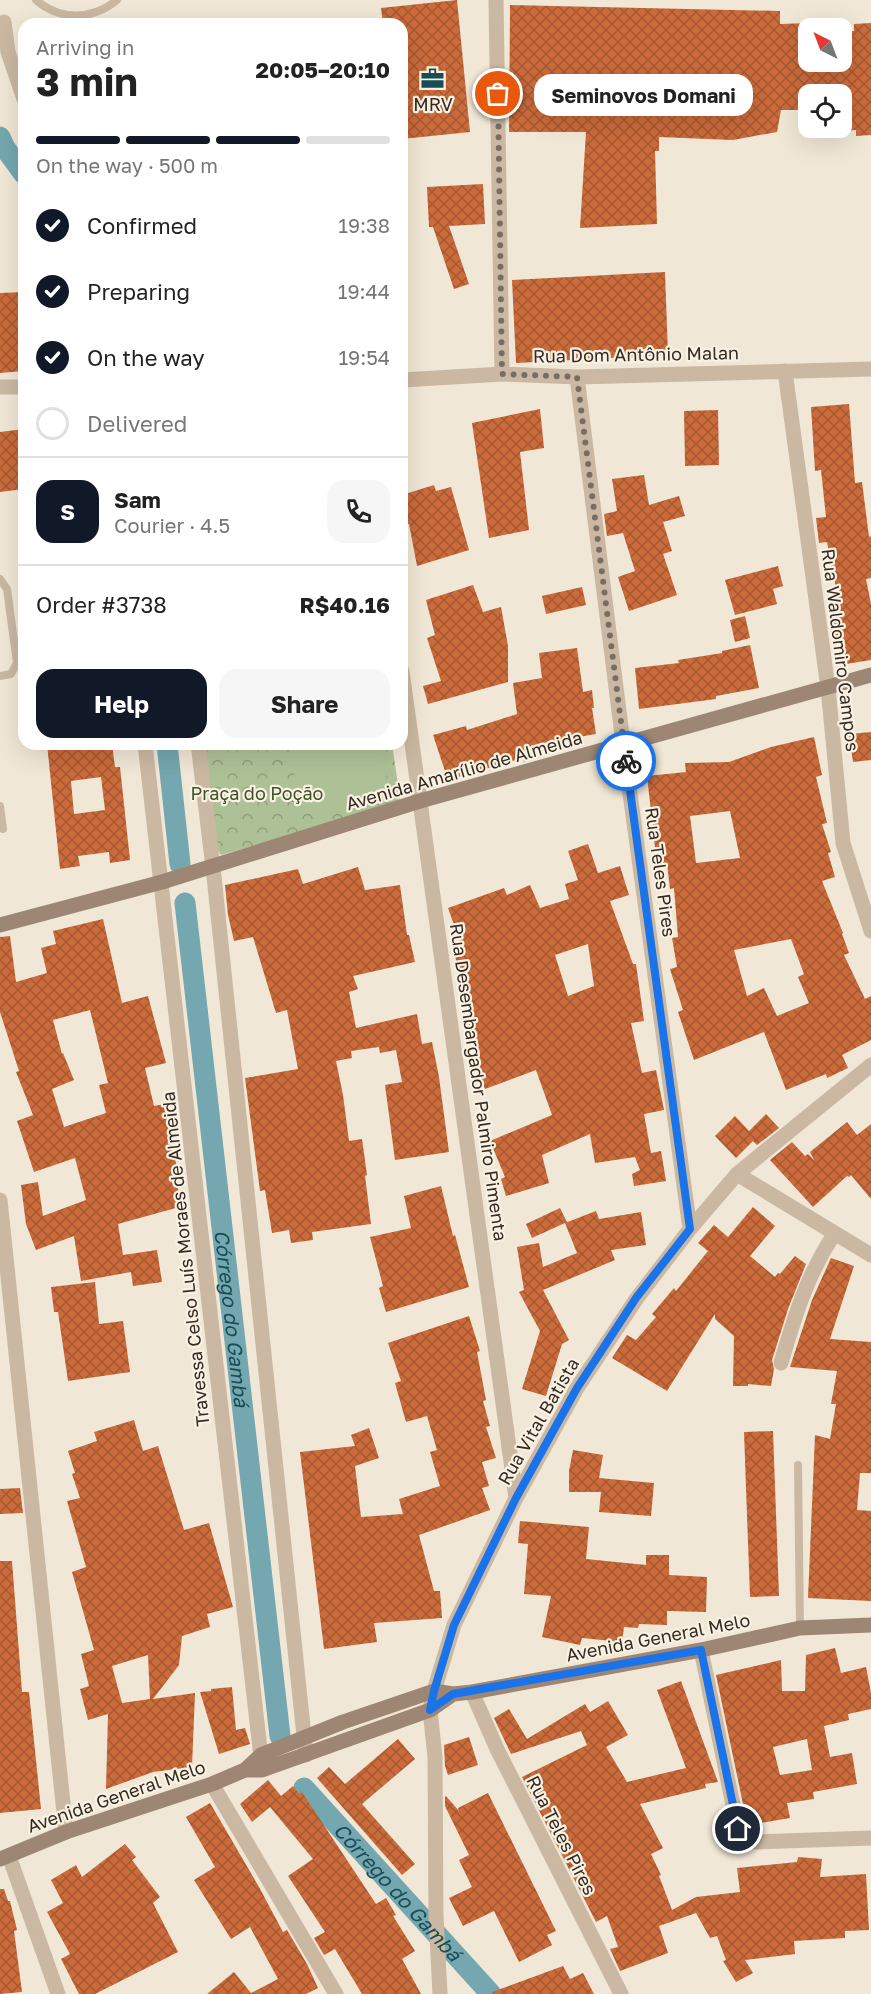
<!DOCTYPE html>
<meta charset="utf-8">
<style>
body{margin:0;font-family:"Golos Text",sans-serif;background:#f6f6f6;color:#222;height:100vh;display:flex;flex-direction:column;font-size:22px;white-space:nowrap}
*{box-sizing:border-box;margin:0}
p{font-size:20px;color:#767676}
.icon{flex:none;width:33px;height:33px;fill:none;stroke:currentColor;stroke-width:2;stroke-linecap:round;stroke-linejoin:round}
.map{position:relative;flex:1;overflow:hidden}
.sheet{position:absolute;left:18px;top:18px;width:390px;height:732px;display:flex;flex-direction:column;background:#fff;border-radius:18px;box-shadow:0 6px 24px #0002}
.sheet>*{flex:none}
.needle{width:39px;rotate:318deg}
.tools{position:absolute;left:798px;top:18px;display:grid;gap:12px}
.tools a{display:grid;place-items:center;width:54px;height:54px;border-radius:12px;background:#fff;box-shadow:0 6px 24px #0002;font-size:30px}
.pin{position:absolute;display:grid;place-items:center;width:51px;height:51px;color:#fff;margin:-26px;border:3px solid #fff;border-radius:50%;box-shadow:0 2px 6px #0007}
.courier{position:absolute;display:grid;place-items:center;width:60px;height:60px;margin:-30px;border:4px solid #1a73e8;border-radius:50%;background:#fff;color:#222;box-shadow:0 2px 8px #0007}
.bubble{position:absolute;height:42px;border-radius:18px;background:#fff;box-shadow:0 6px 24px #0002;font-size:20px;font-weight:700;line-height:42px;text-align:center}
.overview em{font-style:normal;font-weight:700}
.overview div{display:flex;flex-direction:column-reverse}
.overview{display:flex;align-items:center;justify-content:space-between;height:102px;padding:0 18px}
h1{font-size:39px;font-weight:700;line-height:45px}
.bar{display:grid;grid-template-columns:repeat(4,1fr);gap:9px 6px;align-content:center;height:72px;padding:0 18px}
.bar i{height:8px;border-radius:4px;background:#e0e0e0}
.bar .active{background:#111827}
.bar p{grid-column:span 4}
.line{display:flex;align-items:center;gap:15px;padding:0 18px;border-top:2px solid #e0e0e0}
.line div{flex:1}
.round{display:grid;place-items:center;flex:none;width:63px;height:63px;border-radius:18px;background:#f6f6f6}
ol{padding:0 18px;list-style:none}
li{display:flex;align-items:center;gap:18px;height:66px}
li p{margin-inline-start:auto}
li .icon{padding:6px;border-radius:50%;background:#111827;color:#fff;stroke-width:4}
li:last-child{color:#767676}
li i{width:33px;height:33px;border:3px solid #e0e0e0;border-radius:50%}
.cta{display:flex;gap:12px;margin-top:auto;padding:12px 18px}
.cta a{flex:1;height:69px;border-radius:18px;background:#111827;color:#fff;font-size:24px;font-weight:700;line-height:69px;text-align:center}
.cta a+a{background:#f6f6f6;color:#222}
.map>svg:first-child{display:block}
</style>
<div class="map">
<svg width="871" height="1994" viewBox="0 0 871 1994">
<defs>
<pattern id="forest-crowns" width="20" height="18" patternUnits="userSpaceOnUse" patternTransform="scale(1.5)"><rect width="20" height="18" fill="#aec196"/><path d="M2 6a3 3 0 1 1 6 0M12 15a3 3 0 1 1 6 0" fill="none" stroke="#8e9d7a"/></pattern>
<pattern id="building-cross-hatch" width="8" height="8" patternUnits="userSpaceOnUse" patternTransform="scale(1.5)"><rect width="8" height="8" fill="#cb6b3b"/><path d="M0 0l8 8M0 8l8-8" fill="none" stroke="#a65831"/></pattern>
</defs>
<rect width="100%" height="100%" fill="#f1e7d6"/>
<path fill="url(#forest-crowns)" d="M201,744H392L400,798L396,806L221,855L214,844Z"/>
<path fill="#aec196" d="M291,744H383L389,802L298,813Z"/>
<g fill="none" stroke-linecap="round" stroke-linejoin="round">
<g stroke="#74a7af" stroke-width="21">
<path d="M0,137L5,148L24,174"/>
<path d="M167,744L180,864"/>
<path id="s1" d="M185,903L280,1736"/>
<path id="s2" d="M304,1788L491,1994"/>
</g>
</g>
<path fill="url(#building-cross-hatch)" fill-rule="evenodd" d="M457,0L470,132L402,139V24H383L381,8Z
M510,5L780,11V24L808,23V62H842V31H854V24L871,23V135L856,136V130L842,131V94H808V110H781L777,132L733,140L659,137V151H655L657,224L580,228L586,132H509Z
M483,184L485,224L449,226L469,284L454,289L433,227H429L427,187Z
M665,272L668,355L516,363L512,280Z
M24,292V371L0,373V293Z
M849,404L855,483L862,482L869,537L871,536V578L866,579L871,604V660L840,665L831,615L841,613L827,542L819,543L816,518L826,517L821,470L815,471L811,407Z
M540,409L544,448L520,452L529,530L489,538L472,423Z
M718,410L719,465L685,466L684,411Z
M24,429V489L0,492V432Z
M644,475L649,505L679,496L685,516L663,522L672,551L663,554L677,595L629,611L618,577L635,571L623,533L607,536L604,514L617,511L612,479Z
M434,485L436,491L451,487L469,550L417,566L409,524L402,526V495Z
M778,566L783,586L773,589L777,604L735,615L725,580Z
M473,585L483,612L501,607L508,646V682L428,704L423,686L441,681L427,638L435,635L426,600Z
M582,587L586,605L546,614L542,596Z
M745,616L750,638L735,642L730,620Z
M750,645L759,688L716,696V699L639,709L635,668L679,663L678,660L722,653V651Z
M577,648L583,692L592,690L594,708H592L596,734L537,744L540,757L524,762L523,758L448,780L433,735L466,726L467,730L517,714L513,683L542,678L539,653Z
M871,732V760L853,762L849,734Z
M814,737L822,775L816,777L827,823L822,824L831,852L828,853L835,877L822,881L843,933L842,934L849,953L844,955L865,999L871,996V1040L842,1055L848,1068L827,1078L826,1074L786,1090L764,1032L694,1060L678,1012L683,1010L670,969L677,967L672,938L678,937L674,888L670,889L667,863L657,865L647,776L686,772L685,763L729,762L771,747ZM730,811L740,858L696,863L690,816ZM791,939L804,974L798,977L809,1003L777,1016L764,988L747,996L734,950Z
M47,744H112L115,767H120L130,860L110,863L109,852L78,856L80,866L60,869ZM101,777L105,810L74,814L71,781Z
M588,844L598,873L620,866L629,895L610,901L633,964H636L644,1021L631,1023L642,1073L656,1070L664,1110L644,1114L651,1153L661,1151L666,1181L634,1186L632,1174L640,1170L635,1157L595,1163L590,1134L542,1155L549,1183L506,1196L501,1179L505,1177L490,1141L552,1115L536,1070L485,1089L473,1056L480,1053L467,1020L472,1018L462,989L465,988L452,947L461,944L448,908L504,888L507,895L530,885L540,908L569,899L565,884L578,880L568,851ZM588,944L594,986L568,996L555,955Z
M358,867L365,890L400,885L407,935H409L415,962L353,976L358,989L349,992L356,1028L417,1014L422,1044L432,1042L439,1077L449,1152L395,1160L385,1085L402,1082L396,1050L380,1053L379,1047L351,1051L352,1058L336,1061L343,1095L349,1141L362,1139L367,1175L365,1176L371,1224L312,1232L313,1240L291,1243L289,1230L272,1233L265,1190L260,1191L245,1078L298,1069L287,1010L276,1013L253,937L234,941L228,915L225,885L298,869L303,884Z
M103,919L122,1003L148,996L166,1063L145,1068L154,1106L164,1104L177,1168L172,1169L183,1206L118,1224L123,1255L157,1250L162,1282L133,1286L131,1272L81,1281L74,1236L36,1250L26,1224L21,1185L38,1182L43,1216L86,1200L75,1158L34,1172L17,1121L33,1115L16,1072L19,1071L0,1012V937L10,936L16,982L47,973L41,948L56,944L53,931ZM90,1010L108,1083L99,1085L106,1113L64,1127L52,1089L74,1080L63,1053L62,1054L53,1020Z
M766,1114L779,1128L757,1145L753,1141L736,1158L715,1136L735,1116L749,1131Z
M847,1122L857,1135L871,1124V1199L851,1175L849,1177L847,1176L813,1207L770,1160L792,1142L805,1156L808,1154L814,1160L810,1152Z
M441,1186L453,1236L455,1235L469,1287L386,1312L379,1288L383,1286L370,1237L411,1228L404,1196Z
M753,1207L775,1226L750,1256L775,1277L778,1273L780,1274L795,1256L806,1264L788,1309L772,1360L774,1369L771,1386L748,1384V1386H733L734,1336L715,1319V1314L667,1391L612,1358L627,1335L636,1340L656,1317L652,1314L674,1288L676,1291L708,1251L698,1243L714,1225L728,1237Z
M560,1208L567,1222L532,1238L526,1224Z
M596,1211L599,1219L641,1212L646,1245L611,1250L615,1260L543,1290L569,1340L562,1344L546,1396L522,1389L540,1331L519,1292L524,1290L517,1247L539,1243L543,1267L577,1253L565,1223Z
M831,1258L854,1266L830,1339L871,1342V1473H860L857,1510L871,1511V1601L808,1598L815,1435L830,1439L836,1404H831L837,1371L790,1367L812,1300Z
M95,1282L99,1324L123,1321L130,1372L68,1381L58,1312H54L51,1287Z
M469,1316L480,1351L477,1352L486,1400L483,1401L490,1426L486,1427L496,1458L482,1462L489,1486L482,1488L490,1510L419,1535L434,1591H440L442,1618L374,1623L377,1642L324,1649L300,1452L355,1446L351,1435L369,1428L379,1458L355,1466L361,1517L403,1514L399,1499L440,1486L430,1452L437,1450L427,1416L406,1422L395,1383L401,1381L388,1343Z
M134,1420L143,1451L158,1446L184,1530L209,1523L233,1607L207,1614L210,1627L182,1636L179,1665L153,1699L195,1693L192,1767L153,1772L106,1789L108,1714L88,1720L80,1689L89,1686L81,1654L94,1650L72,1572L86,1567L67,1501L80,1498L72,1474L75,1473L68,1451L97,1441L94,1432ZM148,1655L150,1699L122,1703L112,1666Z
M773,1431L779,1596L750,1597L744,1432Z
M573,1450L603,1455L599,1478L654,1483L651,1516L599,1512L601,1492H569V1471Z
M20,1488L23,1513L0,1514V1489Z
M520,1521L589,1527L586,1559L646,1565V1555H669V1575L707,1577L706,1612L667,1611V1625L639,1624L638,1628L624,1627L622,1642L582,1638L580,1645L542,1637L551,1596L524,1594L528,1544L518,1543Z
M0,1561H12L22,1692H29L41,1809L0,1813Z
M835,1648L841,1673L866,1667L871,1693V1709L848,1714L849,1720L824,1726L830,1757L852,1753L857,1784L813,1792L814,1799L787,1803L790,1818L749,1825L747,1823L716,1675L781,1660L782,1691H805L806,1655ZM807,1739L812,1770L780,1775L773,1747Z
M681,1681L718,1782L705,1784L706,1788L640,1804L663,1848L651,1854L661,1875L659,1876L672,1910L696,1897L740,1892L737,1868L797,1862L798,1857L822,1859L820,1877L866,1874L869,1930L845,1931V1938L794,1941L795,1954L745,1960L753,1973L736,1982L723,1961L726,1960L717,1936L710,1938L696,1913L659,1926L668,1953L620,1971L610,1949L618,1947L607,1916L596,1922L522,1777L587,1745L581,1731L511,1754L494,1718L509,1709L527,1739L585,1704L590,1712L608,1701L628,1735L606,1747L627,1782L686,1768L657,1690Z
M232,1687L236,1730L245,1728L250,1744L219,1754L200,1692L211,1691V1689Z
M469,1737L478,1765L448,1775L445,1766L444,1745Z
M398,1739L415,1759L362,1804L415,1864L402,1875L317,1778L329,1767L345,1784Z
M268,1780L281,1796L293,1786L299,1794L302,1792L376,1904L386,1898L396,1915L393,1916L415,1951L402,1959L421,1994H362L335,1949L324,1955L314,1938L325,1932L288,1876L313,1859L270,1807L252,1822L240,1804Z
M488,1793L556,1931L547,1935L552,1945L519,1962L494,1911L463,1926L449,1898L472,1887L459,1860L469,1855L445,1806V1797L446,1796L459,1811L458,1808Z
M210,1803L259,1887L283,1932L287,1930L307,1964L318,1988L306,1994H207L234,1972L251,1993L278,1979L250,1927L231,1939L194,1880L215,1867L186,1817Z
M125,1844L136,1857L132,1860L160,1897L153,1903L178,1952L95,1994H79L61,1959L70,1954L47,1912L63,1903L51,1880L76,1865L82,1877Z
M0,1889H4L8,1901H10L17,1930L14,1931L22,1992L0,1994Z
M563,1966L570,1979L583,1973L594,1994H493L492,1992Z"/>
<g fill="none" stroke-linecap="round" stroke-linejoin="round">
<path stroke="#cab8a2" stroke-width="8" d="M36,0C60,21 93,20 117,0
M0,579L7,589L17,663L11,674L0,676
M0,806L3,829
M798,1465L800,1628"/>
<path stroke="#cab8a2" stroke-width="15" d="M496,0L502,374
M4,22L8,52L24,99
M785,371L828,688L843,843L871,931
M577,377L623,743L690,1229
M402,380L502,374L577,377L871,369
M0,387H24
M402,671L516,1498
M145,744L262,1766
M198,744L213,867L306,1755
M737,1174L871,1255
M0,1200L66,1832
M781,1363C795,1315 807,1276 834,1234
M701,1650L738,1829L756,1842L871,1838
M472,1692L497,1749L621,1994
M212,1784L336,1994
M9,1856L58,1994
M440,1994L436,1916L435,1757L430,1710L434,1691L454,1625L516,1498L577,1388L637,1298L690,1229L737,1174L871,1065"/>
<path stroke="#9d8674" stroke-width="15" d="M0,925L162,882L420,801L871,675
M245,1770H262L430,1710L453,1694
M0,1859L66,1832L212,1784L245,1770L261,1755L343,1722L434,1691L453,1694L472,1692L701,1650L800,1628L871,1625"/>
</g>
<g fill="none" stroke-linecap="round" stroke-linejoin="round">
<path stroke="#766d63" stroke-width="6" stroke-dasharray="0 10.8" d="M498,94L502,374L577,377L626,761"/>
<path stroke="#1a73e8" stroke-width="8" d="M626,761L690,1229L636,1298L577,1388L516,1498L454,1625L434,1691L430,1710L453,1694L701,1650L738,1829"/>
</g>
<defs>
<symbol id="office-bare" viewBox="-9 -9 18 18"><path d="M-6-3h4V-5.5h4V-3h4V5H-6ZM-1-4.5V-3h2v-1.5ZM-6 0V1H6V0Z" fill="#194d56" stroke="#f9f1e2" stroke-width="2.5" paint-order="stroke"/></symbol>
</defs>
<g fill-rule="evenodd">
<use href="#office-bare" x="416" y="62" width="33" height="33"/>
</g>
<g text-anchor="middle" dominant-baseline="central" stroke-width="4.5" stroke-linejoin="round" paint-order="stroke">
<g font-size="18" fill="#342b25" stroke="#f9f1e2">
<text x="433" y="104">MRV</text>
</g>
<g font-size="18" fill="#342b25" stroke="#f9f1e2">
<text transform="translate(636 354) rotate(-1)">Rua Dom Antônio Malan</text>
<text transform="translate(841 650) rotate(83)">Rua Waldomiro Campos</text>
<text transform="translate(464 770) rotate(-16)">Avenida Amarílio de Almeida</text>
<text transform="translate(661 872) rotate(82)">Rua Teles Pires</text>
<text transform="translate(479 1082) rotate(82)">Rua Desembargador Palmiro Pimenta</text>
<text transform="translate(185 1259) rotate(-96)">Travessa Celso Luís Moraes de Almeida</text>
<text transform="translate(538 1421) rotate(-60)">Rua Vital Batista</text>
<text transform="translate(658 1637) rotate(-11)">Avenida General Melo</text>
<text transform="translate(116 1796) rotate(-19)">Avenida General Melo</text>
<text transform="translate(562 1835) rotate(63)">Rua Teles Pires</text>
</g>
<g font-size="18" fill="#3f5328" stroke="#f9f1e2">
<text x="257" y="793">Praça do Poção</text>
</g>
<g font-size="20" font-style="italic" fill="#194d56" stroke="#f9f1e2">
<text stroke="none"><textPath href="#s1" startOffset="418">Córrego do Gambá</textPath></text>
<text stroke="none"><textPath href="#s2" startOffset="140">Córrego do Gambá</textPath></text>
</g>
</g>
</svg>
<div class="tools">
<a><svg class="needle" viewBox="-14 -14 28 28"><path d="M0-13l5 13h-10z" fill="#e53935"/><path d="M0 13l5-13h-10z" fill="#767676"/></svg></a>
<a><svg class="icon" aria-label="locate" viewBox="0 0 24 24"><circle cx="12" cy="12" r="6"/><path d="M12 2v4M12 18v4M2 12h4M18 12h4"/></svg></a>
</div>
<div class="pin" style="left:498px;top:94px;background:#ea580c"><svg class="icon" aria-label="bag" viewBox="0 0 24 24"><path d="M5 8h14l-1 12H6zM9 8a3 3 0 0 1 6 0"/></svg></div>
<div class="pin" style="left:738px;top:1829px;background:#1f2937"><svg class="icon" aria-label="home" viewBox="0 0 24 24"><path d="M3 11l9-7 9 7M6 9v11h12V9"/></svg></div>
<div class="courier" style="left:626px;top:761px"><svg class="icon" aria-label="bike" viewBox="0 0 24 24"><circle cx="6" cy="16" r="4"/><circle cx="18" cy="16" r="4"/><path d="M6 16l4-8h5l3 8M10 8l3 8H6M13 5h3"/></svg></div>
<div class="bubble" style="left:534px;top:74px;width:219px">Seminovos Domani</div>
<section class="sheet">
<div class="overview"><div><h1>3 min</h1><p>Arriving in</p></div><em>20:05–20:10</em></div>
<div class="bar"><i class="active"></i><i class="active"></i><i class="active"></i><i></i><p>On the way · 500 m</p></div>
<ol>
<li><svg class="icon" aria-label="check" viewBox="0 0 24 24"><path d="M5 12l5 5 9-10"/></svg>Confirmed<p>19:38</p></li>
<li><svg class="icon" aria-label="check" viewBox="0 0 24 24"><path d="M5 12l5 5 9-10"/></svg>Preparing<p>19:44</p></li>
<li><svg class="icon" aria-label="check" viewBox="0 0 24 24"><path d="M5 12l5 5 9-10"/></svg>On the way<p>19:54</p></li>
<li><i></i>Delivered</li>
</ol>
<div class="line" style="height:108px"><b class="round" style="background:#111827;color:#fff">S</b><div><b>Sam</b><p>Courier · 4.5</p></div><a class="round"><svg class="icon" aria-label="phone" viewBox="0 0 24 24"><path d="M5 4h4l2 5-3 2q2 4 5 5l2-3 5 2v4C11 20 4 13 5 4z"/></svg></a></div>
<div class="line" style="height:78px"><div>Order #3738</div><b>R$40.16</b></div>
<div class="cta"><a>Help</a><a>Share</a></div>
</section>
</div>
